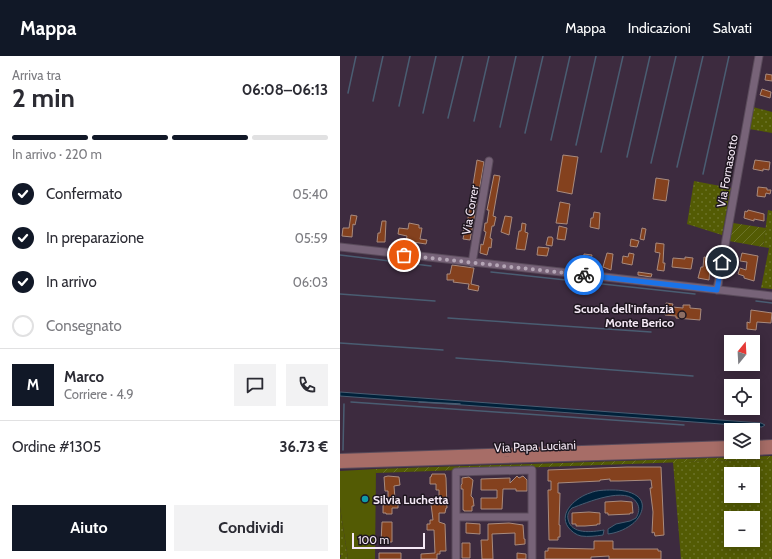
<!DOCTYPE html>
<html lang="it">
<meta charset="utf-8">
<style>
body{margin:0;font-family:Cabin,sans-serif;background:#f2f2f3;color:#2b2b33;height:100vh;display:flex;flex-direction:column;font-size:15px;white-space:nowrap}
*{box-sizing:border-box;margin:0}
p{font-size:13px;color:#7c7c81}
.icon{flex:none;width:22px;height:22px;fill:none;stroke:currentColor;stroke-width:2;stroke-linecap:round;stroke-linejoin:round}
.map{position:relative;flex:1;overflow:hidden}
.side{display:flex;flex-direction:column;background:#fff;width:340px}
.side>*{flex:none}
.needle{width:26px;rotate:18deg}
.fabs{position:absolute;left:384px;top:279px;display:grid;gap:8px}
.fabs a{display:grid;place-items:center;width:36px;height:36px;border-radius:0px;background:#fff;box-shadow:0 2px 10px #0003;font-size:20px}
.scale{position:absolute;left:12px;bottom:10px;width:73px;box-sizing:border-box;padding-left:4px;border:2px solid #f5e9f6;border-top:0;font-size:11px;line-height:14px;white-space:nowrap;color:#f5e9f6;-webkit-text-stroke:3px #1f1720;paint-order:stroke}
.pin{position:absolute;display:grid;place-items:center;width:34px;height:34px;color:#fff;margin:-17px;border:2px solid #fff;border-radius:50%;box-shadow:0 1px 4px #0007}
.courier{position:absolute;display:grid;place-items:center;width:40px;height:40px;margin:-20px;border:3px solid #1a73e8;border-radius:50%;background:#fff;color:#222;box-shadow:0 1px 5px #0007}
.summary em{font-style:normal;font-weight:700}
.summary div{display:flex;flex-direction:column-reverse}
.summary{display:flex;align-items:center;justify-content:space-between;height:68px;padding:0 12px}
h1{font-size:26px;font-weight:700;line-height:30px}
.bar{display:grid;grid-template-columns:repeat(4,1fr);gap:6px 4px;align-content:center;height:48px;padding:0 12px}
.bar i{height:5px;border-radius:3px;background:#e1e1e2}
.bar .selected{background:#111827}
.bar p{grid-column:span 4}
.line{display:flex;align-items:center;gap:10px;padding:0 12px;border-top:1px solid #e1e1e2}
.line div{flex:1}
.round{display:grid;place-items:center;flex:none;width:42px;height:42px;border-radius:0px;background:#f2f2f3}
ol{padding:0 12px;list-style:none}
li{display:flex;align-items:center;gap:12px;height:44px}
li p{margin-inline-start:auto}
li .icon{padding:4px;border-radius:50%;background:#111827;color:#fff;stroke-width:4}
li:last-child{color:#7c7c81}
li i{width:22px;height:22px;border:2px solid #e1e1e2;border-radius:50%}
.cta{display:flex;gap:8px;margin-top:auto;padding:8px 12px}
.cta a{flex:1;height:46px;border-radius:0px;background:#111827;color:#fff;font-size:16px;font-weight:700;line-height:46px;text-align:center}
.cta a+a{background:#f2f2f3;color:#2b2b33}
header{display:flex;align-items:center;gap:24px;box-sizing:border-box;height:56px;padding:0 20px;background:#111827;color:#fff}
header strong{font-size:19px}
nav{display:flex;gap:22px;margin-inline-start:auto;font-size:14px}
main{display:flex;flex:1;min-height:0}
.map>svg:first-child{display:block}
</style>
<header>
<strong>Mappa</strong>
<nav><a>Mappa</a><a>Indicazioni</a><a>Salvati</a></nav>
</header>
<main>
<section class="side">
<div class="summary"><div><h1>2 min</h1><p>Arriva tra</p></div><em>06:08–06:13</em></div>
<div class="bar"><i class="selected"></i><i class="selected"></i><i class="selected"></i><i></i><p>In arrivo · 220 m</p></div>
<ol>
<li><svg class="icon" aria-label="check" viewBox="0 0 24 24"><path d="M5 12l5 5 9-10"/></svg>Confermato<p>05:40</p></li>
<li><svg class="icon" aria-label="check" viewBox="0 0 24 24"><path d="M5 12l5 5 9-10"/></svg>In preparazione<p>05:59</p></li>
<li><svg class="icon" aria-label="check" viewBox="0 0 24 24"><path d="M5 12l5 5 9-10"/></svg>In arrivo<p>06:03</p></li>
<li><i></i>Consegnato</li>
</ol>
<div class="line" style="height:72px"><b class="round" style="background:#111827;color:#fff">M</b><div><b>Marco</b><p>Corriere · 4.9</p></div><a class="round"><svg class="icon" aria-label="chat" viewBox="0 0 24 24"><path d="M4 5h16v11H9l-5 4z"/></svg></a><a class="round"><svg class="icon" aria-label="phone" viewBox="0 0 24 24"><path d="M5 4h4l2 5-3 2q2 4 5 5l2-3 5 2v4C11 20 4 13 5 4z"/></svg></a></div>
<div class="line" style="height:52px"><div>Ordine #1305</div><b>36.73 €</b></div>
<div class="cta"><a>Aiuto</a><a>Condividi</a></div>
</section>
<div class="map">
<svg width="432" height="503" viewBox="0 0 432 503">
<defs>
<pattern id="grass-dots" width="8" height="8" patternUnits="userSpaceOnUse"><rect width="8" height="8" fill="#535b04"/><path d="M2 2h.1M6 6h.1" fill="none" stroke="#6c7329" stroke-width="1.8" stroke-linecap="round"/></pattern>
<pattern id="garden-furrows" width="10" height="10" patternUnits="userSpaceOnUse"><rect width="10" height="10" fill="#535b04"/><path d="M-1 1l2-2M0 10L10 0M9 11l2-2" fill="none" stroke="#6c7329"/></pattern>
</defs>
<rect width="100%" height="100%" fill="#3d2b3f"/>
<path fill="url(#grass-dots)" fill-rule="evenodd" d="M413,51L432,56V77L409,73Z
M354,125L391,132L382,179L347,168Z
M428,154L432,155V233L421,232L429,192L423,191Z
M432,403V503H341L333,406ZM391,418H413V440H391ZM391,462H413V484H391Z
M0,451L8,503H0L1,499H0Z"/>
<path fill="#535b04" d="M36,413L35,503H8L0,451V415Z"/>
<path fill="url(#garden-furrows)" d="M393,167L426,172L423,191L389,185Z
M432,400V403L36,417V413Z"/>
<path fill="#00213a" stroke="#4a5d72" d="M0,336L421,367L425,369L422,371L0,340Z
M272,434C281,434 290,435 297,440C308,448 300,463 291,469C284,474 276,477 268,478V473L276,468L290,465L296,462C299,457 300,452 297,447C287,429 246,447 232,452C229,455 227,458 228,463C231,479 252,476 264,474L263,479C256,480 248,481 241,480C236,479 231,475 228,471C218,456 237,441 250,437C257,434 265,434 272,434Z"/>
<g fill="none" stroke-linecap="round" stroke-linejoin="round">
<path stroke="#4a5d72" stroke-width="1.5" d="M8,37L16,0
M33,45L43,0
M59,50L70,0
M83,57L96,0
M108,62L123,0
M134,65L149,0
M160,71L176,0
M185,77L203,0
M211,84L230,0
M236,89L256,0
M261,96L283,0
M287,101L310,0
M311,107L336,0
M337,111L363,0
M363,118L389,0
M0,199L91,210
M151,216L355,238
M0,238L95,245
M416,245L432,247
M108,262L311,276
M0,287L103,294
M116,302L353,320
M11,346L344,369
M79,346L120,348
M3,394L4,348"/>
</g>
<path fill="#84411e" stroke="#a98b7e" d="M426,18L432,19V25L425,24Z
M422,33L431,36L430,42L420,39Z
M223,99L238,101L232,138L217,135Z
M137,104L144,106L139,136L132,135Z
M415,104L430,106L429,114L423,113V115L413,113Z
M154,119L160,120L153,160L156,161L154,170H152L150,182L152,183L151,192L149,191L147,199L140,197L141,188L143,189L146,176L144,175L145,167H147L149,154H147Z
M316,122L329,124L326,145L313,143Z
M418,131L427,132V134H431L430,138L426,137L425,141L417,140Z
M131,145L137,146L130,184L123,183L124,178L123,177L124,173H126Z
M220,146L230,148L227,168L216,167Z
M408,154L424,158V165L414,163V165L404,162L405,155L407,156Z
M254,156L260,157L259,173L250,171L251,162H253Z
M11,159L17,160L15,169L13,168L12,181L2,180L3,172H9Z
M165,160L172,161L169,179L161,176Z
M42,165H46L45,186H37L38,177H40Z
M69,167L79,169V172H82L80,183L87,184L86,188L66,185L67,180L58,178L59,172L68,173Z
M182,167L186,168L185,176L188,177L185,194L176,193L179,175H181Z
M219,170L227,172L225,184L217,183Z
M302,172L306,173L304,184L300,183Z
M208,181H212L213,183L212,190L206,189Z
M291,183L299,185L297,191L290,190Z
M316,187L324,188L323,207H325L324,215L317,214L320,197L315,196Z
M198,191L209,192L207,200L197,199Z
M267,197L273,198L271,214L263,211Z
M289,197L294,198L292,209L282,207L283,200L288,201Z
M402,197L418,200L414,225L404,222V220L398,218L400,212L406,214L407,206L400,205Z
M244,198L252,199L250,208L243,206Z
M345,201L353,202L351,213L332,211L333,202L345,203Z
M364,201L371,202L369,224L358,222L361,211H363Z
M112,209L134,212L131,228L139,230L138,235L128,233L129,228L113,226L114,224H107V218H110Z
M298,216L312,218L311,221L298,219Z
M326,247L333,248L332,251L343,252V249H350V252L361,253L360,264L336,262V260L325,259Z
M411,254L432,257L431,267L417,266L416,274L407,273V266L410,267Z
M287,411H321L324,479L315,480L314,476L312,477L313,456L310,432H312L311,424L279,425H270V423L260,424V425L218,427V437H220L219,469H220V481H218V484H209L208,436V434H211V425H208V414Z
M92,418H105L106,422L107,452H106L105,457H99V466L105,468L106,495H100V498H97V503H81V498L95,497L94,474H87V468H90V464H93L91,448H96V441H99V434H96V428H90V421H91Z
M48,420L59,421L60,429L54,430L55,443H58V452H52V458H46V457H43V444L48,442V435H45L44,421Z
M177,420L179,422L183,420L187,424V435H176V433H163L162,453H141V442H157V434H141V423L170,422V427Z
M129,421L133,424L131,440L133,442L134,450H132V455H124V454H123V433H121V429L122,428V422Z
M281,445L292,446L293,457H290V458L268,459V457H265V446Z
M249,456L260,457V468H257V469L245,470H236V468H232V457Z
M42,466H52V486H41Z
M126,467L140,468V478L126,477Z
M169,467L183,469L184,483H185V488L175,489V477L152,478L153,503H142L141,484H148V468Z
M254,485H273V493H318V495H321V503H269V500L251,501V503H205V495H208V492L254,493Z
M122,487H130V502H122Z
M39,497H61V503H39Z
M177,497L186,498V503H177Z"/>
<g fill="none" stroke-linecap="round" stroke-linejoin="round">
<defs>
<path id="minor" d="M0,191L432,240
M132,207L149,105
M377,234L419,0
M116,461H192
M116,503V416L192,414V503"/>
<path id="major" d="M413,389L432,388
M413,395L432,394
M0,402L391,389
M0,408L391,396"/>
</defs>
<use href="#minor" stroke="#5a4b5b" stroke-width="9"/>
<use href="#major" stroke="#5a4b5b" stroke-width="10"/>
<use href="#minor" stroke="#776378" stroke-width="7"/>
<use href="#major" stroke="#a76d67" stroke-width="8"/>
</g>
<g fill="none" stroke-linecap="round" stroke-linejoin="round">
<path stroke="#b5a6b6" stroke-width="4" stroke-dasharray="0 7.2" d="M64,199L244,219"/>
<path stroke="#1a73e8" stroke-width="5" d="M244,219L377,234L382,206"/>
</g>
<circle fill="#8d6e63" stroke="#1f1720" stroke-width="1.5" cx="342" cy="259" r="4"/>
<circle fill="#0f9aa8" stroke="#1f1720" stroke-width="1.5" cx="25" cy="443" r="4"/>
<g text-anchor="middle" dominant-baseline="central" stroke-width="3" stroke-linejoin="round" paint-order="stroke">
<g font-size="12" fill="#f5e9f6" stroke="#1f1720">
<text transform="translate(387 115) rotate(-80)">Via Fornasotto</text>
<text transform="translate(130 154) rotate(-80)">Via Correr</text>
<text transform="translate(195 390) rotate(-2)">Via Papa Luciani</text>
</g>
<g font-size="12" font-weight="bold" fill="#f5e9f6" stroke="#1f1720" text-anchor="end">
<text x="334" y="252">Scuola dell'infanzia<tspan x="334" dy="14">Monte Berico</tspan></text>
<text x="33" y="443" text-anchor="start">Silvia Luchetta</text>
</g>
</g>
</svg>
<div class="fabs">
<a><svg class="needle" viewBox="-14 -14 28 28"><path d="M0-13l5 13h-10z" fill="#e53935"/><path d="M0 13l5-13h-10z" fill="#7c7c81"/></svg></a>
<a><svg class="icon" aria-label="locate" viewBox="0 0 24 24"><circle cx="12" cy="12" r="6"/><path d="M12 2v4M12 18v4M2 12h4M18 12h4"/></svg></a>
<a><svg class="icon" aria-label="layers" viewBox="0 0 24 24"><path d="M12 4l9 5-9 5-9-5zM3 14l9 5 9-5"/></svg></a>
<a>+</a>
<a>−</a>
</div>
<div class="scale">100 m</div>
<div class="pin" style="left:64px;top:199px;background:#ea580c"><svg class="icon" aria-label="bag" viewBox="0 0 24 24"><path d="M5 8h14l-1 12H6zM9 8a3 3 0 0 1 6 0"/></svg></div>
<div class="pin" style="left:382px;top:206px;background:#1f2937"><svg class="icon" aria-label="home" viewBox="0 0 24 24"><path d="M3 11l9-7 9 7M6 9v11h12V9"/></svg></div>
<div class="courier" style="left:244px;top:219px"><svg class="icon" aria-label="bike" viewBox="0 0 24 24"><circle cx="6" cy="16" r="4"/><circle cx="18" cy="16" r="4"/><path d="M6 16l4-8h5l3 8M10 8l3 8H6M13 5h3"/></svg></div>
</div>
</main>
